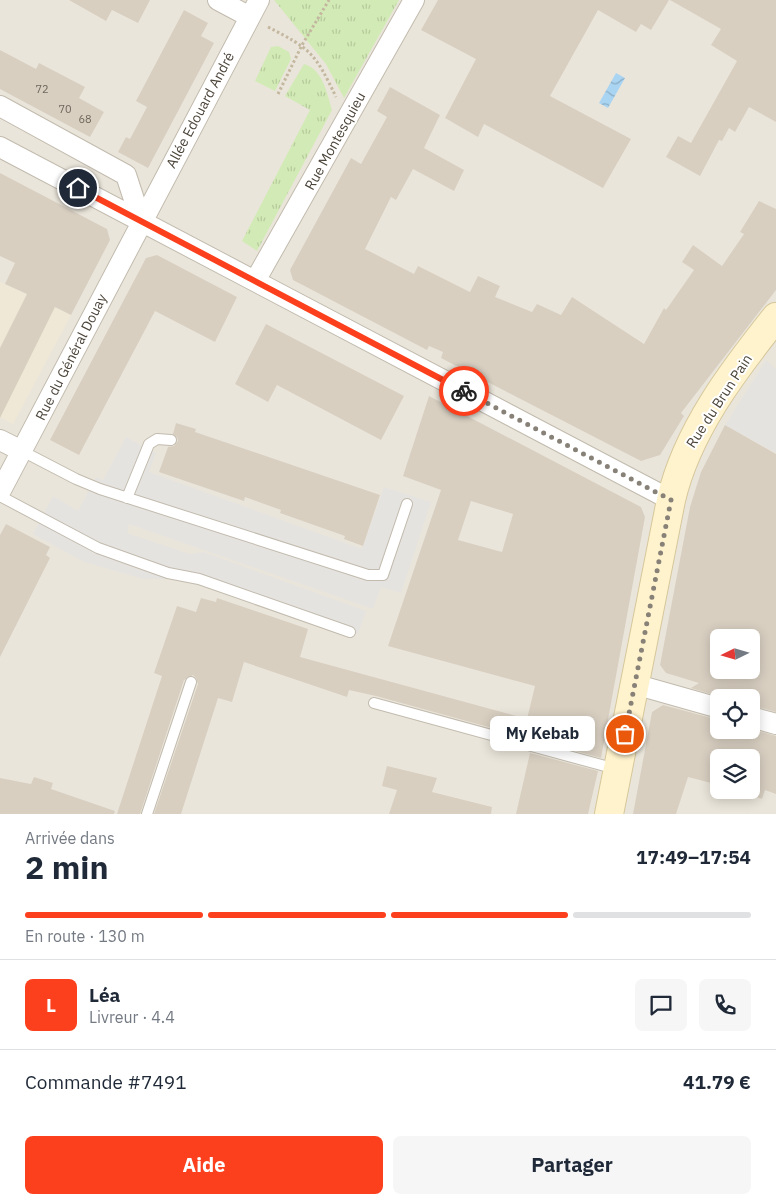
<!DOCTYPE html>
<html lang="fr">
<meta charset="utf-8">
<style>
body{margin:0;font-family:"IBM Plex Sans",sans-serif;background:#f6f6f7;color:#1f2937;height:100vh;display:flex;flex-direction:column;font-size:19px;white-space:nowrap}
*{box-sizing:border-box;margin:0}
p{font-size:16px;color:#747a83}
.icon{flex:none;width:28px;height:28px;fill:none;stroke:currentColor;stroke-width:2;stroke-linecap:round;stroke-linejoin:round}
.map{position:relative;height:814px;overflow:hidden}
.panel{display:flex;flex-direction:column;background:#fff;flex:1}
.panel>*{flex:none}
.needle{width:32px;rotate:265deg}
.buttons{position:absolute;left:710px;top:629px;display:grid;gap:10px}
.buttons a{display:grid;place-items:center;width:50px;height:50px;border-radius:8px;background:#fff;box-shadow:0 2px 12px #0003;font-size:25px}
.pin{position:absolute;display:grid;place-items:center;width:42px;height:42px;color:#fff;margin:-21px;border:2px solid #fff;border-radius:50%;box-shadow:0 1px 5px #0007}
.courier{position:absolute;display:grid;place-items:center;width:50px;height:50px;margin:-25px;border:4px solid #fc3f1d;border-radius:50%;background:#fff;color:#222;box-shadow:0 1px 6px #0007}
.bubble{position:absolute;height:35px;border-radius:8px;background:#fff;box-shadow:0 2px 12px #0003;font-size:16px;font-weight:700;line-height:35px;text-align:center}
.overview em{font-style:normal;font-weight:700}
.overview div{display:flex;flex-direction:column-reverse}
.overview{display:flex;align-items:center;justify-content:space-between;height:85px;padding:0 25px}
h1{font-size:32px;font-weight:700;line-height:38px}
.bar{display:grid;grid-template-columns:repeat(4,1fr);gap:8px 5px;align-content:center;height:60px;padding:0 25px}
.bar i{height:6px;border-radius:4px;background:#e0e1e3}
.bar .on{background:#fc3f1d}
.bar p{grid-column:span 4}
.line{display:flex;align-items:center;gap:12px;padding:0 25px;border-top:1px solid #e0e1e3}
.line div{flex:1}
.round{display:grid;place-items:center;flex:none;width:52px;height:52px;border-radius:8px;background:#f6f6f7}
.primary-button{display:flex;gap:10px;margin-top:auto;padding:10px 25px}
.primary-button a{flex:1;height:58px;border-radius:8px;background:#fc3f1d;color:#fff;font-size:20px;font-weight:700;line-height:58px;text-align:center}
.primary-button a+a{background:#f6f6f7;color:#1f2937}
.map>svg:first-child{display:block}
</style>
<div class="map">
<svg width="776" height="814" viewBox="0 0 776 814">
<defs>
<pattern id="grass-tufts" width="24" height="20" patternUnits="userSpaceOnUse" patternTransform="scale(1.25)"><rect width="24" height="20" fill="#d2eab5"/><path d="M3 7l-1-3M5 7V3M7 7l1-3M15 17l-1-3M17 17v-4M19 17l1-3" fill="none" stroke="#b6ca9c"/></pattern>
<pattern id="water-waves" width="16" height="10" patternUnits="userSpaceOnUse" patternTransform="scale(1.25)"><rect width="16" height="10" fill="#a9d4f2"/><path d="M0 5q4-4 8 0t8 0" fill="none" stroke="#8caec5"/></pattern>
</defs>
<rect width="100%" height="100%" fill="#f6f3ec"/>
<path fill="#eae5da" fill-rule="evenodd" d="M0,0H776V814H0ZM719,638H751V670H719ZM719,698H751V730H719ZM719,758H751V790H719Z"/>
<path fill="#efe8d6" d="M0,282L71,315L13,424L0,417Z"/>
<path fill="url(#grass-tufts)" d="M274,0H399L344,98L326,64Z
M278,46L289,52L291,59L275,91L255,81L271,47Z
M304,64C323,69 327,94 332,110L257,251L242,241L310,110L285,96Z"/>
<path fill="#e5e3e0" d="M766,360L776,369V453L725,425Z
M126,437L156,453L149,472L362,549L384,487L431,502L401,593L381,587L373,609L129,524L127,533L190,554L204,552L366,611L358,634L199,579H143L84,562L33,534L53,496L78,511L96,477L103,480Z"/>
<path fill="url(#water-waves)" d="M616,73L625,78L608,108L599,103Z"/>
<path fill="#d8cfc1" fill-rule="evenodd" d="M69,0H150L138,23L112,10L106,21Z
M438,0H669L651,30L641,24L636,32L598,10L550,96L631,139L603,188L484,124L478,137L445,118L476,59L421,30Z
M670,0H776V122L749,107L735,132L729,128L722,141L719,140L700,176L666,157L678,136L691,143L737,61L711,45L721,29Z
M184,10L208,23L201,36L214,43L148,168L118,152L126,137L130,139L147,107L136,101Z
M0,50L36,69L39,63L85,87L79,98L104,112L90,137L0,89Z
M390,87L440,115L424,148L464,170L454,191L413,169L396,200L391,197L365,249L414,274L418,266L470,292L478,276L500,286L495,297L532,312L537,304L561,315L572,297L644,344L664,308L666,310L694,270L682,262L693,245L722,266L744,234L740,232L759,201L776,209V290L681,413L684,416L660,455L641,461L441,358L443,352L429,346L427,350L293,280L290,270L351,158L361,164L387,117L377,111Z
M0,173L107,229L110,240L71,315L55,307L0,418V348L27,294L5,284L15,263L0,256Z
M157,255L237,297L215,342L155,311L79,455L50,440L146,258Z
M266,324L404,396L381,440L277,385L268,402L235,384Z
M429,396L641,507L645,517L601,758L376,696L349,690L347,697L244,662L232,702L218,698L181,814H154L198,684L196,678L193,675L184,680L140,814H117L162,676L154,673L177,606L196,612L201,598L216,602L217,598L308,629L300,657L527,719L535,686L388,646L441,490L403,476ZM471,501L513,514L502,552L458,540Z
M176,423L196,429L195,432L380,495L363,546L344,539L345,536L280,513L281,510L245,497L244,501L159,472L168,447L174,446L178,441L177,437L173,434Z
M725,425L776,454V712L751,705V698H724L691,688L699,683L666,673L660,665L690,507L701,472ZM719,638H751V670H719Z
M6,524L50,547L46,555L50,558L0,657V535Z
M663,705L719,720V730L751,729L776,736V794L765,790L762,799L748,794L746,799L729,794L730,790H751V758H719V785L688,777L676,814H633L652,712Z
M530,753L598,771L588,814H516Z
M387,766L437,778L432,792L492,807L491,814H389L397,790L382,786Z
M34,777L53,783L51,789L115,811L114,814H0V778L31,784Z"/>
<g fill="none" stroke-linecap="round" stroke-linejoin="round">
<defs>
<path id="lane" d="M22,451L76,479L100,489L368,575H383L407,504
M0,496L98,548L168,573L199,579L350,632
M127,498L149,444L157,439L171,440
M374,703L616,769
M147,814L191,682"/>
<path id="street" d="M218,0L250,17
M0,106L126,175L141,221
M0,147L671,500
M255,281L414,0
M0,440L22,451
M0,492L259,0
M634,684L719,708
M751,717L776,724"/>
<path id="secondary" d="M609,814L671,500C687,431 733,371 776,317"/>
</defs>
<use href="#lane" stroke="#c2bbae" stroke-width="12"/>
<use href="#street" stroke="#c2bbae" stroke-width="22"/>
<use href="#secondary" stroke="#d6c79b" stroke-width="30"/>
<path stroke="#c4b79f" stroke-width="3" stroke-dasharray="2.5 2.5" stroke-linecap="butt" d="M268,27C311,49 315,53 336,97
M278,94L302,45L329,0"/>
<use href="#lane" stroke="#fff" stroke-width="10"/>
<use href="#street" stroke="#fff" stroke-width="20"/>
<use href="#secondary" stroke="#fff3cd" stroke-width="28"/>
</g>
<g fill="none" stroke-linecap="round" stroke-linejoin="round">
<path stroke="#878178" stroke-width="5" stroke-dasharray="0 9" d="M464,391L671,500L625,734"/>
<path stroke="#fc3f1d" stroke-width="6" d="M78,188L464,391"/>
</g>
<g text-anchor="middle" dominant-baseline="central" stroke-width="4" stroke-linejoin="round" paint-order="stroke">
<g font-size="11" fill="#6e675b">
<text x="42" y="89">72</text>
<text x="65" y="109">70</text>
<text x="85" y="119">68</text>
</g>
<g font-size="14" fill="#4b4439" stroke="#fff">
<text transform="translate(200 110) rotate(-62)">Allée Edouard André</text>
<text transform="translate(335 141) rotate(-61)">Rue Montesquieu</text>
<text transform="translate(71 357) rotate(-63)">Rue du Général Douay</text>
<text transform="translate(719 401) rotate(-57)">Rue du Brun Pain</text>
</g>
</g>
</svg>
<div class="buttons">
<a><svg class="needle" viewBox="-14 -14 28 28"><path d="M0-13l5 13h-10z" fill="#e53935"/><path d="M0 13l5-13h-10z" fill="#747a83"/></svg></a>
<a><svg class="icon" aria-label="locate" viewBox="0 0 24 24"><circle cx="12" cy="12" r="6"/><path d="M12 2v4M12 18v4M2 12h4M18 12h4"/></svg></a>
<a><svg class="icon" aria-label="layers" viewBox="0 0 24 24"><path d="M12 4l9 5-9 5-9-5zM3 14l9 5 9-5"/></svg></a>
</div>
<div class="pin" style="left:625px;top:734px;background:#ea580c"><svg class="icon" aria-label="bag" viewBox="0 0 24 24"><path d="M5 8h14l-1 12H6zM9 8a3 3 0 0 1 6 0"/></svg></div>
<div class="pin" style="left:78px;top:188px;background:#1f2937"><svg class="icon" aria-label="home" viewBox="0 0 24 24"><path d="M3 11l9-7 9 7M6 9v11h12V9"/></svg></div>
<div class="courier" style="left:464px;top:391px"><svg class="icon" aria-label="bike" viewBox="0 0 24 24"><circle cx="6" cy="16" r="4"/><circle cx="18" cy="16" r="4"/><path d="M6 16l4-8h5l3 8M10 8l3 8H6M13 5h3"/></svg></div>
<div class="bubble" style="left:490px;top:716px;width:105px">My Kebab</div>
</div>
<section class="panel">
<div class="overview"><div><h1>2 min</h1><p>Arrivée dans</p></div><em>17:49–17:54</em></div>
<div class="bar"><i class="on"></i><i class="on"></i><i class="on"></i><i></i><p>En route · 130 m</p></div>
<div class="line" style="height:90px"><b class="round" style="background:#fc3f1d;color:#fff">L</b><div><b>Léa</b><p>Livreur · 4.4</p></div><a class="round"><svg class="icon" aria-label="chat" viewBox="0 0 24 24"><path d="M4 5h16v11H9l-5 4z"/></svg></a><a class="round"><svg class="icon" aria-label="phone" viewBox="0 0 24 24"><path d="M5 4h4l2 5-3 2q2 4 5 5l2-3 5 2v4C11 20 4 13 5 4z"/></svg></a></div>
<div class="line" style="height:65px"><div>Commande #7491</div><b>41.79 €</b></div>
<div class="primary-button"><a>Aide</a><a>Partager</a></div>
</section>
